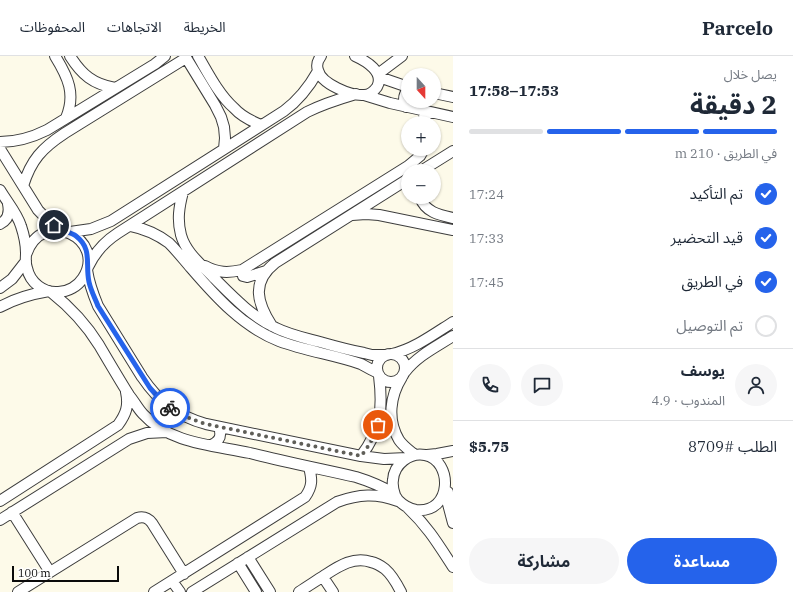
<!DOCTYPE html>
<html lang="ar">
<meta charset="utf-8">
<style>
body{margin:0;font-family:"IBM Plex Serif","Noto Sans Arabic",serif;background:#f6f6f7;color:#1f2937;direction:rtl;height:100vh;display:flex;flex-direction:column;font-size:15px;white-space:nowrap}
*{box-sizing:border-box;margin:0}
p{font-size:13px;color:#747a83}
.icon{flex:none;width:22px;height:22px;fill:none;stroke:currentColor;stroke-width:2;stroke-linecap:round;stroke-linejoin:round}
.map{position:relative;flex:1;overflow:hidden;direction:ltr}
.side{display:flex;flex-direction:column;background:#fff;width:340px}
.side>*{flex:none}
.needle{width:26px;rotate:159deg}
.tools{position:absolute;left:401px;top:12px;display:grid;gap:8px}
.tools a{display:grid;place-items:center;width:40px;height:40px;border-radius:50%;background:#fff;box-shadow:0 1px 3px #0004;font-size:20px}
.scale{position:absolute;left:12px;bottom:10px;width:107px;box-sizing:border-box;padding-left:4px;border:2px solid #0a0a0a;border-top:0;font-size:11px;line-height:14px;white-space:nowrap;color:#0a0a0a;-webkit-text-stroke:3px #fff;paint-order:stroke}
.pin{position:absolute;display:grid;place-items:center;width:34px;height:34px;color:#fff;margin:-17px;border:2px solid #fff;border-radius:50%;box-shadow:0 1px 4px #0007}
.courier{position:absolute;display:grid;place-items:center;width:40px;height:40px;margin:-20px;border:3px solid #2563eb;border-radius:50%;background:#fff;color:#222;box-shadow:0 1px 5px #0007}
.overview em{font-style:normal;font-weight:700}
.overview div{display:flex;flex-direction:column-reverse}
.overview{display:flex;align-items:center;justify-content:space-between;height:68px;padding:0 16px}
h1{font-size:26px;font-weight:700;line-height:30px}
.bar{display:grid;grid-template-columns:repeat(4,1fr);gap:6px 4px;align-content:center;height:48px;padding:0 16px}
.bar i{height:5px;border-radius:3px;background:#e0e1e3}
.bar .current{background:#2563eb}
.bar p{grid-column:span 4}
.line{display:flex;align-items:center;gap:10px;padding:0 16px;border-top:1px solid #e0e1e3}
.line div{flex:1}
.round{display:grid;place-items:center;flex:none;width:42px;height:42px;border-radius:21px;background:#f6f6f7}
ol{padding:0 16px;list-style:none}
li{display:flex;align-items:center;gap:12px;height:44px}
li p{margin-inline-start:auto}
li .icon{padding:4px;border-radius:50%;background:#2563eb;color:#fff;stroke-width:4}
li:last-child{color:#747a83}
li i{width:22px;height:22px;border:2px solid #e0e1e3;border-radius:50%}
.cta{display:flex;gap:8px;margin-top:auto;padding:8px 16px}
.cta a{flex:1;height:46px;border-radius:24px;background:#2563eb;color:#fff;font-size:16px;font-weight:700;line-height:46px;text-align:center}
.cta a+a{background:#f6f6f7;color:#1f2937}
header{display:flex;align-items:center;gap:24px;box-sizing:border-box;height:56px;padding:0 20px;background:#fff;border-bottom:1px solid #e0e1e3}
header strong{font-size:19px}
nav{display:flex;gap:22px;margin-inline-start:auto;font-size:14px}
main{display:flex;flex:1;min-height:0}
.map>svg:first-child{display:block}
</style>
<header>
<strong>Parcelo</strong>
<nav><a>الخريطة</a><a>الاتجاهات</a><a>المحفوظات</a></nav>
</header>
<main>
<section class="side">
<div class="overview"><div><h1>2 دقيقة</h1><p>يصل خلال</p></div><em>17:53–17:58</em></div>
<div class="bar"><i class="current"></i><i class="current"></i><i class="current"></i><i></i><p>في الطريق · 210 m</p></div>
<ol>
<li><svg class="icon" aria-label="check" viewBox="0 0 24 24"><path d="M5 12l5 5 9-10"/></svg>تم التأكيد<p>17:24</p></li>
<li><svg class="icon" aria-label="check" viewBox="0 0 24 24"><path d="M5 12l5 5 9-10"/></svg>قيد التحضير<p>17:33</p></li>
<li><svg class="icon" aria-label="check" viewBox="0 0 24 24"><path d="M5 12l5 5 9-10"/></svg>في الطريق<p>17:45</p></li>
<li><i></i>تم التوصيل</li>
</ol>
<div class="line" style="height:72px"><a class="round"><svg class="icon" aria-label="person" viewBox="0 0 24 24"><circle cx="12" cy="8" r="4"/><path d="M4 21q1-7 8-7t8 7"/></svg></a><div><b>يوسف</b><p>المندوب · 4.9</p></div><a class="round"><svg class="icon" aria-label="chat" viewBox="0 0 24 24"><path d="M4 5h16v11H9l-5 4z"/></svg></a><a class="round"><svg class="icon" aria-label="phone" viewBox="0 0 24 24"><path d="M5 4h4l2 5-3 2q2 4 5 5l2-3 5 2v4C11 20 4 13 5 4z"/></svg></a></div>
<div class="line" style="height:52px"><div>الطلب #8709</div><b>$5.75</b></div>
<div class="cta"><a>مساعدة</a><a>مشاركة</a></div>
</section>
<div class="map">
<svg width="453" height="536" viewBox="0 0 453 536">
<rect width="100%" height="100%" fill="#fdfae9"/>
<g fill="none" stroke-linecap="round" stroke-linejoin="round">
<defs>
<path id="minor" d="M55,0C68,21 76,38 66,62
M70,0C82,19 93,28 115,32
M185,0L215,49L221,61L224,71L225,82L224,93
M198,0C208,17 219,39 234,52C241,60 251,65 261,69
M321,0C318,4 316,9 318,14C321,28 351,40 364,39C370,39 374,35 377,31C385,16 366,5 355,0
M378,18L402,0
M379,21L408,31
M434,37L453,41
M364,39L390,47L453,61
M406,51C403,44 403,39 408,34
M423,54L426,67
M0,86C17,86 31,82 47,74L155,8L165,0
M0,93L38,154C46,163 53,169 63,174
M421,115L453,95
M23,130C31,104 42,92 65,77L186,2
M0,134C7,146 17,157 21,170C24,179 26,188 26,197C26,202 25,207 27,212C30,227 44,237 58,236C68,236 78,230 83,222C108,183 42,150 26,199
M183,136C179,151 177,164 181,179C186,197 202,209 214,222C233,241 252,261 276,272C290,279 305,282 320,286C334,290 349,294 364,297L372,299H387
M420,141C425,156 439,159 453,162
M352,159L366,158L379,159L453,174
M0,168C8,164 10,157 8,148
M131,170C146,173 157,178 169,187C177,195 184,204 191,212C216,241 243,271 279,285C306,295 335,299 361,308L372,314L378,317
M70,176L91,173L111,165L284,55C299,44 309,31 318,15
M205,210C218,217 228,217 242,214L408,110L420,100L424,93
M88,211C95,196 104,186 118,177L307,56C323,48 339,43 356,38
M87,214C89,227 93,238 98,250L142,321C159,346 177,360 206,368L361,400L384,403L407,402
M242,214L243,220L247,221L266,215
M0,232L12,223L26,205
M51,236C70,251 86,268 99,289C109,306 119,323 129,339C134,345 138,353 143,358C170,388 213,389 250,397C285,406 321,413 356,421C369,425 381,430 393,437C395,439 396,441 398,444C403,449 410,453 416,454C453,458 453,404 425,399C410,396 394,408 393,424C392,429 393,433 395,439
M0,251C16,242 31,238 49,235
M272,270C257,247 251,226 275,207L408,123
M377 312a14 14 0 1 1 28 0a14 14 0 1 1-28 0Z
M392,298C414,293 434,278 453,266
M405,316C417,300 436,291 453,280
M402,321C390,340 387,364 399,384C403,390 409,394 415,399
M211,389C220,385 222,380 219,371
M427,399L437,398L453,395
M361,400C381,374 383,352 379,320
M448,436V448L453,467
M0,445L118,369C126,358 129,350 126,336
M408,452C428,471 438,488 453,511
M12,456L50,516
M0,464L129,383L147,377L167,376
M248,501L270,536
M238,507L256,536
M323,521L333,536
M172,525L180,536
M18,536L137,462C144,460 148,462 152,467L184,518
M154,536L305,441C313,430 312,423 309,411
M192,536L337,446C359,438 376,437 398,445
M299,536C308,530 316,525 325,519C339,510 354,500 371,506C376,507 381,510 385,513C392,519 397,528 401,536"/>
</defs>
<use href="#minor" stroke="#3d3d3d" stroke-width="12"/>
<use href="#minor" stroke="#fff" stroke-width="10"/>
</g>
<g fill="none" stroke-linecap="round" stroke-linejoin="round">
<path stroke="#5f5e58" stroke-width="4" stroke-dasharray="0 7.2" d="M170,352C181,359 193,364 206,368L361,400C369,390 374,381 378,369"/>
<path stroke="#2563eb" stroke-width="5" d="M54,169C57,171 59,172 62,174C67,176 72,177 76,180C93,193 85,209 89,226C91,235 95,242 98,250L150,332L159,342L170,352"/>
</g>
</svg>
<div class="tools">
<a><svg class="needle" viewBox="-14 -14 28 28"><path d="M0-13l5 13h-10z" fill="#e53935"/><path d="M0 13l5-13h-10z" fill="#747a83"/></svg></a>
<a>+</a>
<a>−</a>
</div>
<div class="scale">100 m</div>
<div class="pin" style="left:378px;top:369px;background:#ea580c"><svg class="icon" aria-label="bag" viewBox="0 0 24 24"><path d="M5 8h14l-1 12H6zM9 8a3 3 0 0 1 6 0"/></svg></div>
<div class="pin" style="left:54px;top:169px;background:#1f2937"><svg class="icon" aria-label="home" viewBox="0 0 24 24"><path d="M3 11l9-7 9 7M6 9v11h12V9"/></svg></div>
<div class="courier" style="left:170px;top:352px"><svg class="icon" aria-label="bike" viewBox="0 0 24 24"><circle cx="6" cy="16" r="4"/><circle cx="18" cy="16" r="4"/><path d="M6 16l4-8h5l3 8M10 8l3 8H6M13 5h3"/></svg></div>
</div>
</main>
